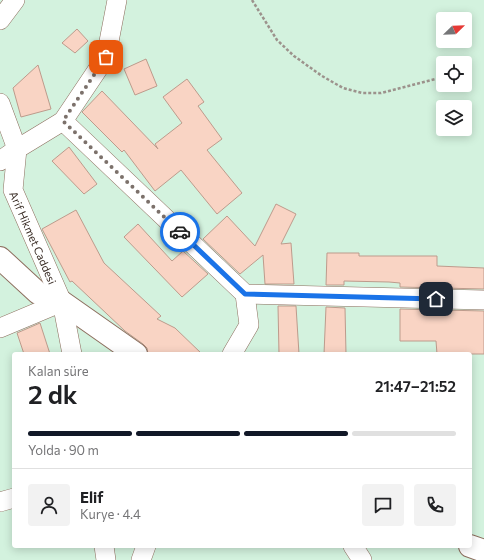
<!DOCTYPE html>
<html lang="tr">
<meta charset="utf-8">
<style>
body{margin:0;font-family:Commissioner,sans-serif;background:#f2f2f2;color:#202124;height:100vh;display:flex;flex-direction:column;font-size:15px;white-space:nowrap}
*{box-sizing:border-box;margin:0}
p{font-size:13px;color:#757577}
.icon{flex:none;width:22px;height:22px;fill:none;stroke:currentColor;stroke-width:2;stroke-linecap:round;stroke-linejoin:round}
.map{position:relative;flex:1;overflow:hidden}
.details{position:absolute;left:12px;top:352px;width:460px;height:196px;display:flex;flex-direction:column;background:#fff;border-radius:4px;box-shadow:0 2px 10px #0003}
.details>*{flex:none}
.needle{width:26px;rotate:67deg}
.controls{position:absolute;left:436px;top:12px;display:grid;gap:8px}
.controls a{display:grid;place-items:center;width:36px;height:36px;border-radius:4px;background:#fff;box-shadow:0 2px 10px #0003;font-size:20px}
.pin{position:absolute;display:grid;place-items:center;width:34px;height:34px;color:#fff;margin:-17px;border-radius:8px;box-shadow:0 2px 6px #0006}
.courier{position:absolute;display:grid;place-items:center;width:40px;height:40px;margin:-20px;border:3px solid #1a73e8;border-radius:50%;background:#fff;color:#222;box-shadow:0 1px 5px #0007}
.headline em{font-style:normal;font-weight:600}
.headline div{display:flex;flex-direction:column-reverse}
.headline{display:flex;align-items:center;justify-content:space-between;height:68px;padding:0 16px}
h1{font-size:26px;font-weight:600;line-height:30px}
.bar{display:grid;grid-template-columns:repeat(4,1fr);gap:6px 4px;align-content:center;height:48px;padding:0 16px}
.bar i{height:5px;border-radius:3px;background:#e0e0e0}
.bar .on{background:#111827}
.bar p{grid-column:span 4}
.line{display:flex;align-items:center;gap:10px;padding:0 16px;border-top:1px solid #e0e0e0}
.line div{flex:1}
.round{display:grid;place-items:center;flex:none;width:42px;height:42px;border-radius:4px;background:#f2f2f2}
.map>svg:first-child{display:block}
</style>
<div class="map">
<svg width="484" height="560" viewBox="0 0 484 560">
<rect width="100%" height="100%" fill="#fcf5f1"/>
<path fill="#d3f2de" fill-rule="evenodd" d="M0,0H484V560H0ZM443,19H465V41H443ZM443,63H465V85H443ZM443,107H465V129H443ZM14,354H470V546H14Z"/>
<path fill="#f9d4c4" stroke="#bd9b8c" d="M77,29L88,41L75,53L62,43Z
M146,59L157,86L135,95L124,69Z
M38,65L51,109L21,117L13,88Z
M187,79L204,102L198,106L222,139L207,150L242,193L217,214L181,170L155,191L124,150L122,152L82,112L102,91L158,149L155,144L182,123L163,97Z
M69,147L97,184L84,194L52,161Z
M276,204L296,214L281,244L291,243L294,284H265L263,255L240,274L203,239L227,216L255,246Z
M76,210L104,263L161,316L157,319L175,328L202,354H148L147,348L143,344L125,331L72,281L70,282L42,229Z
M138,224L172,261L183,251L208,274L182,297L124,237Z
M327,253H359V256H437V266L484,268V289L400,287V283L389,282L344,281V285H326Z
M278,306H296L299,354H279Z
M326,307L345,308L346,354H324Z
M400,309L484,311V354H437L436,341H400Z
M40,323L50,354H24L17,333Z"/>
<g fill="none" stroke-linecap="round" stroke-linejoin="round">
<defs>
<g id="minor">
<path d="M117,0L106,57L63,121L245,294L484,300"/>
<path d="M0,20L15,0"/>
<path id="s1" d="M0,103L17,149L13,190L62,302L72,354"/>
<path d="M0,161L17,149L63,121"/>
<path d="M0,328L62,302"/>
<path d="M232,354L249,325L245,294"/>
<path d="M0,502L14,498"/>
<path d="M104,546L106,560"/>
<path d="M353,546L362,560"/>
<path d="M141,560L146,546"/>
</g>
<path id="tertiary" d="M0,258L38,293L62,302L136,354
M470,546L484,551"/>
</defs>
<use href="#minor" stroke="#8d6e5e" stroke-width="20"/>
<use href="#tertiary" stroke="#8d6e5e" stroke-width="24"/>
<path stroke="#9c928c" stroke-width="2.5" stroke-dasharray="3 2" stroke-linecap="butt" d="M252,0L277,40L294,56L322,76L343,88L362,93H381L443,77
M465,66H466"/>
<use href="#minor" stroke="#fff" stroke-width="19"/>
<use href="#tertiary" stroke="#fff" stroke-width="22"/>
</g>
<g fill="none" stroke-linecap="round" stroke-linejoin="round">
<path stroke="#7c716b" stroke-width="4" stroke-dasharray="0 7.2" d="M106,57L63,121L180,232"/>
<path stroke="#1a73e8" stroke-width="5" d="M180,232L245,294L436,299"/>
</g>
<g text-anchor="middle" dominant-baseline="central" stroke-width="4" stroke-linejoin="round" paint-order="stroke">
<g font-size="11" fill="#372a23" stroke="#fff">
<text stroke="none"><textPath href="#s1" startOffset="142">Arif Hikmet Caddesi</textPath></text>
</g>
</g>
</svg>
<div class="controls">
<a><svg class="needle" viewBox="-14 -14 28 28"><path d="M0-13l5 13h-10z" fill="#e53935"/><path d="M0 13l5-13h-10z" fill="#757577"/></svg></a>
<a><svg class="icon" aria-label="locate" viewBox="0 0 24 24"><circle cx="12" cy="12" r="6"/><path d="M12 2v4M12 18v4M2 12h4M18 12h4"/></svg></a>
<a><svg class="icon" aria-label="layers" viewBox="0 0 24 24"><path d="M12 4l9 5-9 5-9-5zM3 14l9 5 9-5"/></svg></a>
</div>
<div class="pin" style="left:106px;top:57px;background:#ea580c"><svg class="icon" aria-label="bag" viewBox="0 0 24 24"><path d="M5 8h14l-1 12H6zM9 8a3 3 0 0 1 6 0"/></svg></div>
<div class="pin" style="left:436px;top:299px;background:#1f2937"><svg class="icon" aria-label="home" viewBox="0 0 24 24"><path d="M3 11l9-7 9 7M6 9v11h12V9"/></svg></div>
<div class="courier" style="left:180px;top:232px"><svg class="icon" aria-label="car" viewBox="0 0 24 24"><path d="M5 17H2v-5l4-1 3-4h7l3 4 3 1v5h-3M9 17h6M6 11h13"/><circle cx="7" cy="17" r="2"/><circle cx="17" cy="17" r="2"/></svg></div>
<section class="details">
<div class="headline"><div><h1>2 dk</h1><p>Kalan süre</p></div><em>21:47–21:52</em></div>
<div class="bar"><i class="on"></i><i class="on"></i><i class="on"></i><i></i><p>Yolda · 90 m</p></div>
<div class="line" style="height:72px"><a class="round"><svg class="icon" aria-label="person" viewBox="0 0 24 24"><circle cx="12" cy="8" r="4"/><path d="M4 21q1-7 8-7t8 7"/></svg></a><div><b>Elif</b><p>Kurye · 4.4</p></div><a class="round"><svg class="icon" aria-label="chat" viewBox="0 0 24 24"><path d="M4 5h16v11H9l-5 4z"/></svg></a><a class="round"><svg class="icon" aria-label="phone" viewBox="0 0 24 24"><path d="M5 4h4l2 5-3 2q2 4 5 5l2-3 5 2v4C11 20 4 13 5 4z"/></svg></a></div>
</section>
</div>
